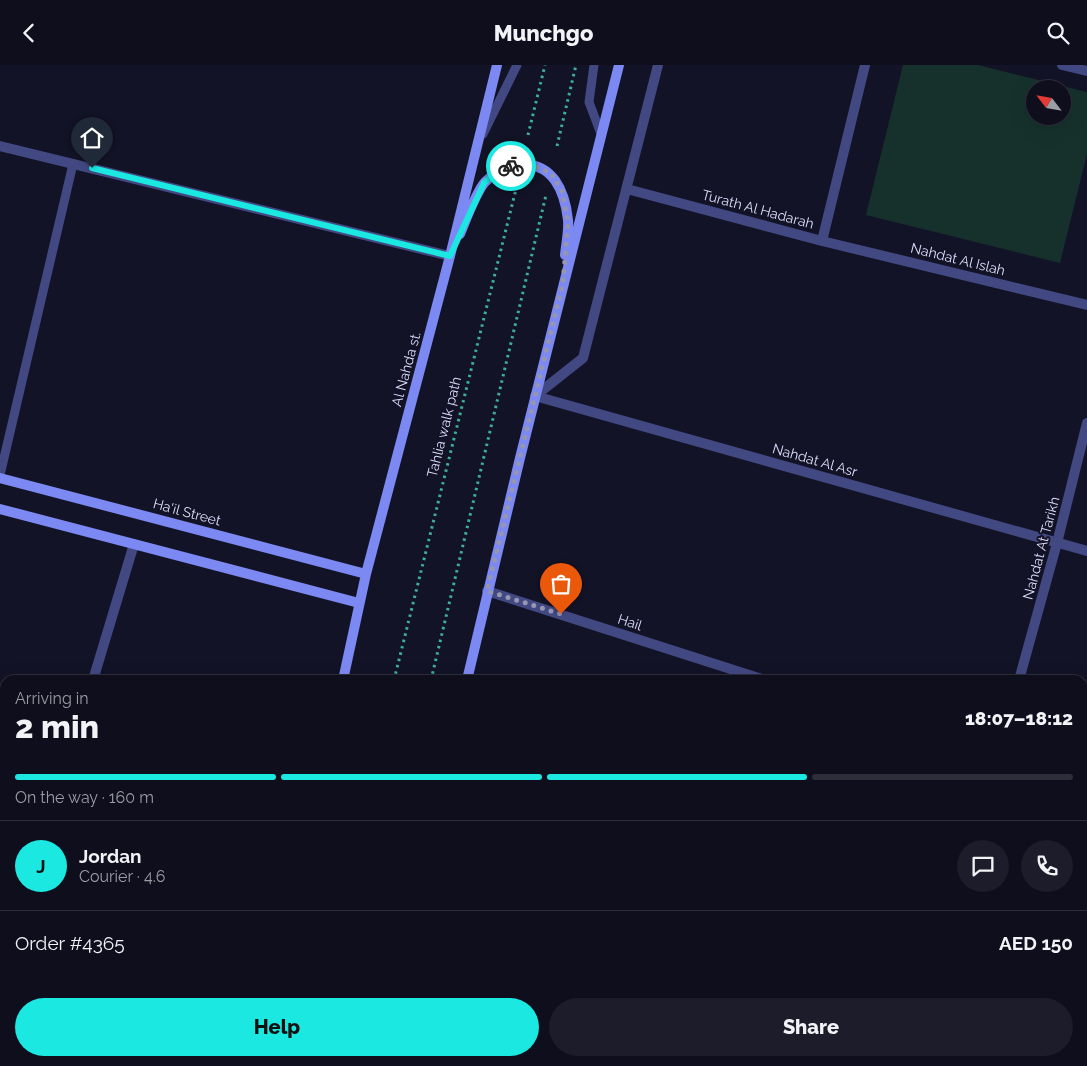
<!DOCTYPE html>
<meta charset="utf-8">
<style>
body{margin:0;font-family:Raleway,sans-serif;background:#1c1c2a;color:#f1f3f6;height:100vh;display:flex;flex-direction:column;font-size:19px;white-space:nowrap}
*{box-sizing:border-box;margin:0}
p{font-size:16px;color:#9b9ca4}
.icon{flex:none;width:28px;height:28px;fill:none;stroke:currentColor;stroke-width:2;stroke-linecap:round;stroke-linejoin:round}
.map{position:relative;flex:1;overflow:hidden}
.details{position:absolute;left:0px;top:610px;width:1088px;height:391px;display:flex;flex-direction:column;background:#0e0e1d;border-radius:15px 15px 0 0;box-shadow:0 5px 20px #0002,0 0 0 1px #2e2e3b}
.details>*{flex:none}
.needle{width:32px;rotate:301deg}
.buttons{position:absolute;left:1026px;top:15px;display:grid;gap:10px}
.buttons a{display:grid;place-items:center;width:45px;height:45px;border-radius:50%;background:#0e0e1d;box-shadow:0 5px 20px #0002,0 0 0 1px #2e2e3b;font-size:25px}
.pin{position:absolute;display:grid;place-items:center;width:42px;height:42px;color:#fff;margin:-51px -21px;border-radius:50% 50% 50% 0;rotate:-45deg;box-shadow:0 0 5px #0007}
.pin .icon{rotate:45deg}
.courier{position:absolute;display:grid;place-items:center;width:50px;height:50px;margin:-25px;border:4px solid #1ce8e2;border-radius:50%;background:#fff;color:#222;box-shadow:0 1px 6px #0007}
.head em{font-style:normal;font-weight:800}
.head div{display:flex;flex-direction:column-reverse}
.head{display:flex;align-items:center;justify-content:space-between;height:85px;padding:0 15px}
h1{font-size:32px;font-weight:800;line-height:38px}
.bar{display:grid;grid-template-columns:repeat(4,1fr);gap:8px 5px;align-content:center;height:60px;padding:0 15px}
.bar i{height:6px;border-radius:4px;background:#2e2e3b}
.bar .active{background:#1ce8e2}
.bar p{grid-column:span 4}
.line{display:flex;align-items:center;gap:12px;padding:0 15px;border-top:1px solid #2e2e3b}
.line div{flex:1}
.round{display:grid;place-items:center;flex:none;width:52px;height:52px;border-radius:26px;background:#1c1c2a}
.primary-button{display:flex;gap:10px;margin-top:auto;padding:10px 15px}
.primary-button a{flex:1;height:58px;border-radius:30px;background:#1ce8e2;color:#111;font-size:20px;font-weight:800;line-height:58px;text-align:center}
.primary-button a+a{background:#1c1c2a;color:#f1f3f6}
header{display:flex;justify-content:space-between;align-items:center;height:65px;padding:0 15px;background:#0e0e1d;font-size:22px;font-weight:800}
.map>svg:first-child{display:block}
</style>
<header><svg class="icon" aria-label="back" viewBox="0 0 24 24"><path d="M15 5l-7 7 7 7"/></svg>Munchgo<svg class="icon" aria-label="search" viewBox="0 0 24 24"><circle cx="10" cy="10" r="6"/><path d="M15 15l6 6"/></svg></header>
<div class="map">
<svg width="1087" height="1001" viewBox="0 0 1087 1001">
<rect width="100%" height="100%" fill="#131327"/>
<path fill="#16312c" fill-rule="evenodd" d="M903,0H978L1087,27V89L1060,198L866,150ZM1035,24H1062V51H1035Z"/>
<g fill="none" stroke-linecap="round" stroke-linejoin="round">
<path stroke="#3daf99" stroke-width="3" stroke-dasharray="2.5 4" stroke-linecap="butt" d="M528,70L545,0
M557,81L576,0
M394,615L518,116
M431,615L546,130
M301,1001L302,996
M341,1001L342,996"/>
<path stroke="#424881" stroke-width="9" d="M594,0L589,37L601,69
M483,69L517,0
M0,410L73,99
M1082,986L1087,969
M1078,1001L1080,996"/>
<path stroke="#424881" stroke-width="10" d="M1062,0L1087,6
M0,81L450,191
M627,124L822,176L865,0
M822,176L1087,240
M535,331L1087,486
M535,331L583,293L658,0
M487,526L765,615
M93,615L134,479
M1019,615L1057,478L1087,358
M1082,720L1087,721
M0,755L5,756
M0,916L5,900
M0,990L5,993
M13,996L23,1001
M760,996L771,1001
M921,1001L923,996"/>
<path stroke="#7d89f2" stroke-width="10" d="M460,169C466,155 476,127 485,117C495,107 505,102 519,100C553,96 565,127 568,155C569,166 566,179 565,190
M0,413L366,509
M0,444L359,538
M343,615L366,509L450,191L497,0
M467,615L520,393L619,0
M259,1001L260,996
M379,1001L380,996"/>
</g>
<g fill="none" stroke-linecap="round" stroke-linejoin="round">
<path stroke="#9696b1" stroke-width="5" stroke-dasharray="0 9" d="M511,101L529,99L551,108L562,126L568,157L563,218L487,526L561,549"/>
<path stroke="#1ce8e2" stroke-width="6" d="M92,103L450,191L484,118L496,107L511,101"/>
</g>
<g text-anchor="middle" dominant-baseline="central" stroke-width="4" stroke-linejoin="round" paint-order="stroke">
<g font-size="14" fill="#dcddfc" stroke="#131327">
<text transform="translate(758 144) rotate(15)">Turath Al Hadarah</text>
<text transform="translate(958 194) rotate(14)">Nahdat Al Islah</text>
<text transform="translate(406 304) rotate(-75)">Al Nahda st.</text>
<text transform="translate(444 362) rotate(-76)">Tahlia walk path</text>
<text transform="translate(815 395) rotate(16)">Nahdat Al Asr</text>
<text transform="translate(187 447) rotate(15)">Ha'il Street</text>
<text transform="translate(1041 483) rotate(-75)">Nahdat At Tarikh</text>
<text transform="translate(630 557) rotate(18)">Hail</text>
</g>
</g>
</svg>
<div class="buttons">
<a><svg class="needle" viewBox="-14 -14 28 28"><path d="M0-13l5 13h-10z" fill="#e53935"/><path d="M0 13l5-13h-10z" fill="#9b9ca4"/></svg></a>
</div>
<div class="pin" style="left:561px;top:549px;background:#ea580c"><svg class="icon" aria-label="bag" viewBox="0 0 24 24"><path d="M5 8h14l-1 12H6zM9 8a3 3 0 0 1 6 0"/></svg></div>
<div class="pin" style="left:92px;top:103px;background:#1f2937"><svg class="icon" aria-label="home" viewBox="0 0 24 24"><path d="M3 11l9-7 9 7M6 9v11h12V9"/></svg></div>
<div class="courier" style="left:511px;top:101px"><svg class="icon" aria-label="bike" viewBox="0 0 24 24"><circle cx="6" cy="16" r="4"/><circle cx="18" cy="16" r="4"/><path d="M6 16l4-8h5l3 8M10 8l3 8H6M13 5h3"/></svg></div>
<section class="details">
<div class="head"><div><h1>2 min</h1><p>Arriving in</p></div><em>18:07–18:12</em></div>
<div class="bar"><i class="active"></i><i class="active"></i><i class="active"></i><i></i><p>On the way · 160 m</p></div>
<div class="line" style="height:90px"><b class="round" style="background:#1ce8e2;color:#111">J</b><div><b>Jordan</b><p>Courier · 4.6</p></div><a class="round"><svg class="icon" aria-label="chat" viewBox="0 0 24 24"><path d="M4 5h16v11H9l-5 4z"/></svg></a><a class="round"><svg class="icon" aria-label="phone" viewBox="0 0 24 24"><path d="M5 4h4l2 5-3 2q2 4 5 5l2-3 5 2v4C11 20 4 13 5 4z"/></svg></a></div>
<div class="line" style="height:65px"><div>Order #4365</div><b>AED 150</b></div>
<div class="primary-button"><a>Help</a><a>Share</a></div>
</section>
</div>
